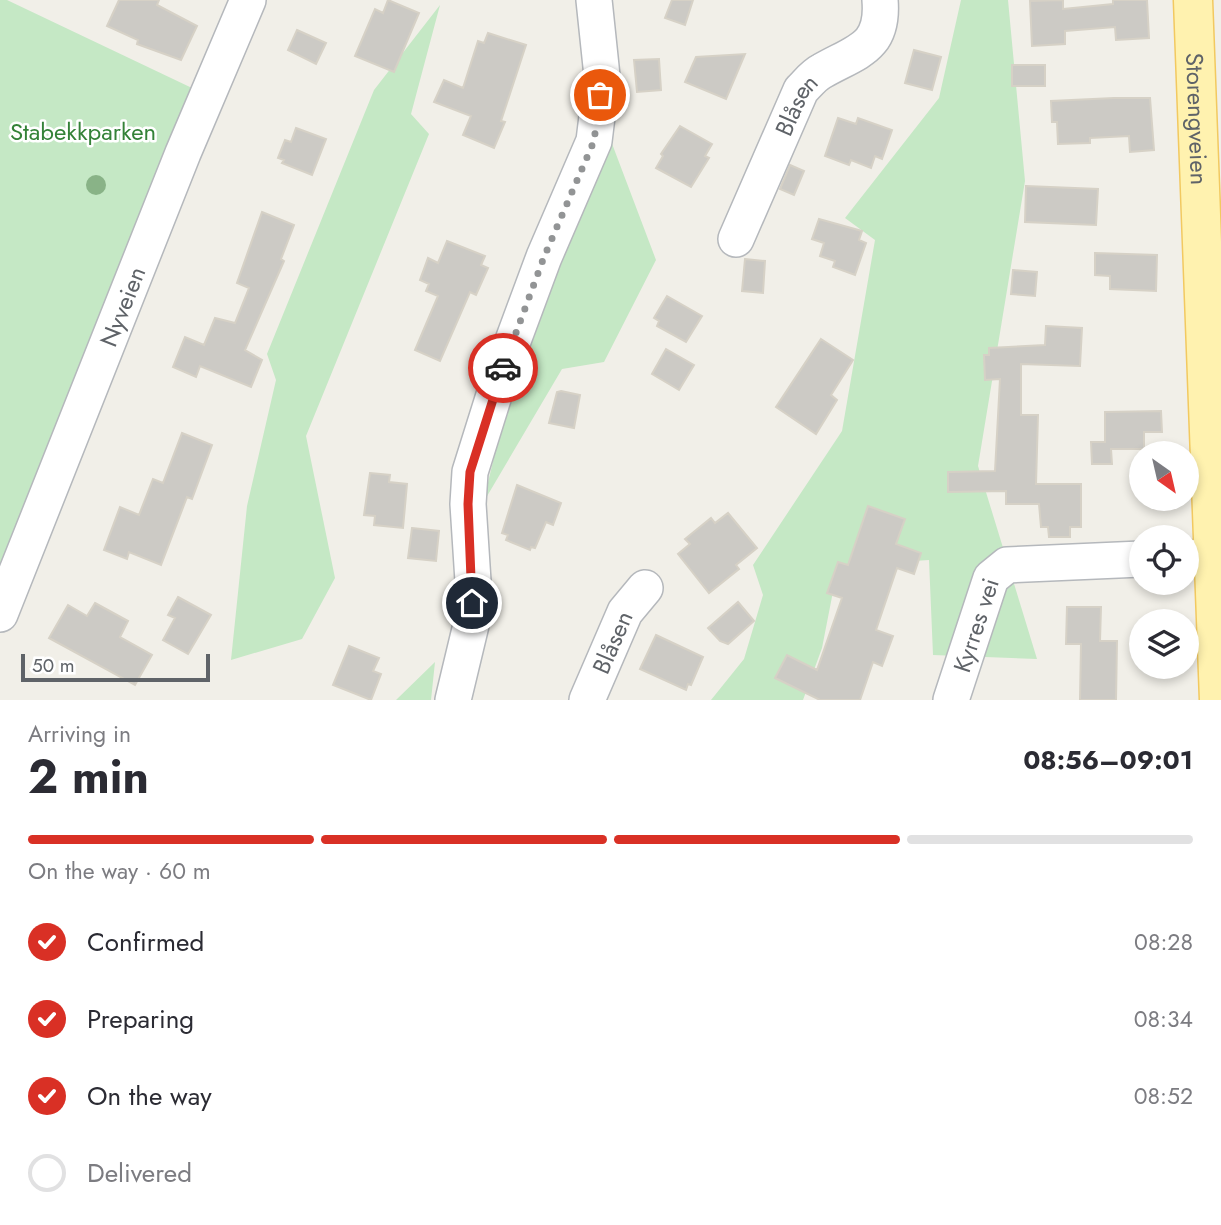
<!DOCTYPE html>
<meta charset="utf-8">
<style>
body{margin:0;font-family:Jost,sans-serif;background:#f2f2f3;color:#2b2b33;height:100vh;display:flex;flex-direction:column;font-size:26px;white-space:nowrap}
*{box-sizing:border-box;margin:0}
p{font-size:23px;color:#7c7c81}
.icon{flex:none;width:38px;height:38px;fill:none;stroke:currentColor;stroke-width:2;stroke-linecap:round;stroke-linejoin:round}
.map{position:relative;height:700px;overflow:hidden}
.drawer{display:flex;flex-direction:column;background:#fff;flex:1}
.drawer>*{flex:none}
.needle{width:46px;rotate:146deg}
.controls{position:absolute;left:1129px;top:441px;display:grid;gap:14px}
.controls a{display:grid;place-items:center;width:70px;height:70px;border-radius:50%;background:#fff;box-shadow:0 4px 10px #0003;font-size:35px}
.scale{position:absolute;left:21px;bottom:18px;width:189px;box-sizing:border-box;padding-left:7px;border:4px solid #5f6368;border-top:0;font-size:19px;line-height:24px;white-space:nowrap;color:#5f6368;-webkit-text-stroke:5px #fff;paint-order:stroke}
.pin{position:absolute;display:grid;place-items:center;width:60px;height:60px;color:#fff;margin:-30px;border:4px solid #fff;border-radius:50%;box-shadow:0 2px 7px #0007}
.courier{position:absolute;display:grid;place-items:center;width:70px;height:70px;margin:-35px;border:5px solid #d93025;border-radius:50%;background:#fff;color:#222;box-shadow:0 2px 9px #0007}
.headline em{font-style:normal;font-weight:700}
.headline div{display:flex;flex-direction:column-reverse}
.headline{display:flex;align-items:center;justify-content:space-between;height:119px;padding:0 28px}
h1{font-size:46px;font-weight:700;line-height:52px}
.bar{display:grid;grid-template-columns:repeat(4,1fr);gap:10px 7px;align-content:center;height:84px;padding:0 28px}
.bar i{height:9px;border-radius:5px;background:#e1e1e2}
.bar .current{background:#d93025}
.bar p{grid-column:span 4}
ol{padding:0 28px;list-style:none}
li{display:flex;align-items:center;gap:21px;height:77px}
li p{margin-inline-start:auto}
li .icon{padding:7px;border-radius:50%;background:#d93025;color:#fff;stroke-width:4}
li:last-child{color:#7c7c81}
li i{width:38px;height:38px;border:4px solid #e1e1e2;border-radius:50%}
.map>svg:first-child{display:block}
</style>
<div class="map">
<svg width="1221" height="700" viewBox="0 0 1221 700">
<rect width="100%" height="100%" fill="#f1efe8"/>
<path fill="#c5e8c5" d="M0,0H7L192,88L0,575Z
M961,0H1008L1025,181L978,466L1037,659L933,655L929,560L838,566L822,648L803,700H711L744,659L763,595L753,565L842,431L875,240L845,218L939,98Z
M440,5L411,114L429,134L306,436L335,578L302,639L231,660L247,506L276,380L267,354L374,90Z
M611,141L656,260L604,362L562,369L483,503L519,354Z
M435,662L431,700H396Z"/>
<path fill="#cccac5" stroke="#d6d1c6" stroke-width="2" d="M119,0H159L157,5L197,26L181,60L137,44L138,40L107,26Z
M388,0L419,13L394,72L355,56L375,9L383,13Z
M672,0H693L685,25L665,18Z
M1063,0V9L1113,4V0H1147L1149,38L1116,40L1115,27L1065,31V44L1032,46L1030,1Z
M297,30L326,43L316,64L288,50Z
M488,33L526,45L501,121L505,122L494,148L463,135L471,116L434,102L444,80L463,88L478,41L484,43Z
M914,50L941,57L932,90L905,83Z
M745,54L726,99L685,82L696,57Z
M659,59L661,90L637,92L634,60Z
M1012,65H1045V86H1012Z
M1114,98H1150L1154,150L1130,152L1129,136L1090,138V143L1058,144L1057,122H1052L1051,101Z
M838,118L856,124L858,118L892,130L882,159L875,156L871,168L851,160L849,165L825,156Z
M680,126L712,144L705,156L709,158L691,187L656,168L663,156L661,154Z
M296,128L326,139L312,175L282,163L284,160L278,158L285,140L291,142Z
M790,165L804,171L794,195L780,189Z
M1026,186L1098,189L1096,225L1025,222Z
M262,212L294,225L281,259L284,261L245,350L262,360L251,387L200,366L196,377L173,367L185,337L204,345L215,318L235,323L249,288L237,283Z
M819,219L862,231L859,240L866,243L855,275L833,267L835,261L820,256L824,243L812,239Z
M447,241L485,256L481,265L488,268L476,295L470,292L440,361L415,350L438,296L426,291L429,284L420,280L428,258L438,263Z
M1095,253L1157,255L1156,291L1110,289V276L1095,275Z
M745,259L765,261L763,293L742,291Z
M1013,270L1037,272L1035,296L1011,294Z
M667,296L702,316L686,342L657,326L659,321L654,318Z
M1046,326L1082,328L1080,366L1021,364V415H1038L1036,484H1081V527H1070V537H1049L1048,527H1041L1039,504H1006V491L948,492V472L995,471L1000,379L985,380L984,355H989V348L1045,345Z
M821,339L853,360L831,395L837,400L816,434L776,407Z
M666,349L694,365L679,390L652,374Z
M561,391L580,395L574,428L549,423L557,392Z
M1161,411L1162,432H1144V449H1111L1112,464H1092L1091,442H1105V412Z
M182,433L212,445L192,499L187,497L161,565L129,552L127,559L104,550L120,507L139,515L153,479L163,483Z
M370,473L390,475L389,482L407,484L403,528L374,525L375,516L364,515Z
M517,485L561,503L553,525L546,522L535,548L531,547L530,550L506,540L508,535L502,533Z
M868,506L905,519L896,544L921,553L914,574L897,568L876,630L893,636L882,666L873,662L860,700H820L775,678L787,655L817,670L842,598L827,593L838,562L848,565Z
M728,513L757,548L736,565L739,569L709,593L678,554L690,544L685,539L711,518L715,523Z
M412,528L439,531L436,561L408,558Z
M178,597L211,615L188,654L163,640L175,618L168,615Z
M738,602L754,621L728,644L720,641L708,628Z
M95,603L128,621L120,637L152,655L135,685L49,638L68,605L87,616Z
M1067,607H1101L1100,641H1117L1116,700H1080L1081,644H1066Z
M656,635L703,657L691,685L688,684L686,690L640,669Z
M349,646L379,658L373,671L381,674L371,700L333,685Z"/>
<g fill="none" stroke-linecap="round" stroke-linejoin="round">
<defs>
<g id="minor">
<path id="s1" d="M736,239L801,90C808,83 814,75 822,71C857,51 884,48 880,0"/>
<path d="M1186,558L1212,557"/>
<path id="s2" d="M0,614L183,153L248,0"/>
<path d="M453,700L471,625L473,581L468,504L470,472L501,373L544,257L594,141L602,76L594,0"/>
<path id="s3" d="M587,700L625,612L645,588"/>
<path id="s4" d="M951,700L991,578L1007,565L1141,559"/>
</g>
<g id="major">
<path id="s5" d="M1193,0L1219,700"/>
</g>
</defs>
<use href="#minor" stroke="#b5b8bc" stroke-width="38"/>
<use href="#major" stroke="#f2c960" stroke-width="41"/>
<use href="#minor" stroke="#fff" stroke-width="35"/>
<use href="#major" stroke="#fff2af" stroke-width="38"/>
</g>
<circle fill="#89b387" cx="96" cy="185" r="10"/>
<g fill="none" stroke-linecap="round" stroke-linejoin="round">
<path stroke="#929495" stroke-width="7" stroke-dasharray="0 12.6" d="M503,368L544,257L594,141L600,95"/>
<path stroke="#d93025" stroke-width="9" d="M472,603L468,504L470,472L503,368"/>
</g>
<g text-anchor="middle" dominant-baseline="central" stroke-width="5" stroke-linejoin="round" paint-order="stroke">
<g font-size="24" fill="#5f6368" stroke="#fff">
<text stroke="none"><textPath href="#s1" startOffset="147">Blåsen</textPath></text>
<text stroke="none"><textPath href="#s5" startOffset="119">Storengveien</textPath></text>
<text stroke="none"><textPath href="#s2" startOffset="331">Nyveien</textPath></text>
<text stroke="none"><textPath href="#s4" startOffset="79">Kyrres vei</textPath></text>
<text stroke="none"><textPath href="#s3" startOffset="63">Blåsen</textPath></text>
</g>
<g font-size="24" fill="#348238" stroke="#fff">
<text x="83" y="131">Stabekkparken</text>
</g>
</g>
</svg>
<div class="controls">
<a><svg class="needle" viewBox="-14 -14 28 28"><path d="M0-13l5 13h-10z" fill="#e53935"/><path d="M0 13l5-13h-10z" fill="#7c7c81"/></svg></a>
<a><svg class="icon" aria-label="locate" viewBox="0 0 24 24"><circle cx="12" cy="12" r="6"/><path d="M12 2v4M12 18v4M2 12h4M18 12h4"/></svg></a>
<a><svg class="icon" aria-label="layers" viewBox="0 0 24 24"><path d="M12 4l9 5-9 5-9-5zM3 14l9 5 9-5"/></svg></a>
</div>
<div class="scale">50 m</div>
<div class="pin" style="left:600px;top:95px;background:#ea580c"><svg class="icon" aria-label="bag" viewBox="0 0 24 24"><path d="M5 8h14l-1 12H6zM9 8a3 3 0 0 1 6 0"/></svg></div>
<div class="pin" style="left:472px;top:603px;background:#1f2937"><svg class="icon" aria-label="home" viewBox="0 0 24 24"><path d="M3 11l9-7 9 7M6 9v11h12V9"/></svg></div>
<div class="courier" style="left:503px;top:368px"><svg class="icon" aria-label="car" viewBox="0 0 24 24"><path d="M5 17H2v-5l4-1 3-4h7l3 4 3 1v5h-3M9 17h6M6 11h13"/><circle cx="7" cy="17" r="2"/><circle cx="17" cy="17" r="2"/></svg></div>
</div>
<section class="drawer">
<div class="headline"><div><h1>2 min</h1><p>Arriving in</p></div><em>08:56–09:01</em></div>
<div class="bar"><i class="current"></i><i class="current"></i><i class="current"></i><i></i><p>On the way · 60 m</p></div>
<ol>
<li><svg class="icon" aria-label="check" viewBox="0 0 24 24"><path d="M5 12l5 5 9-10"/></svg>Confirmed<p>08:28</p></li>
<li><svg class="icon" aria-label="check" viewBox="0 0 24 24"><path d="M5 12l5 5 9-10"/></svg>Preparing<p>08:34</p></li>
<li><svg class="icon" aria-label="check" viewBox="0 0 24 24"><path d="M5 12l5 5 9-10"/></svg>On the way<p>08:52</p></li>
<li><i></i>Delivered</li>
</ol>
</section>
